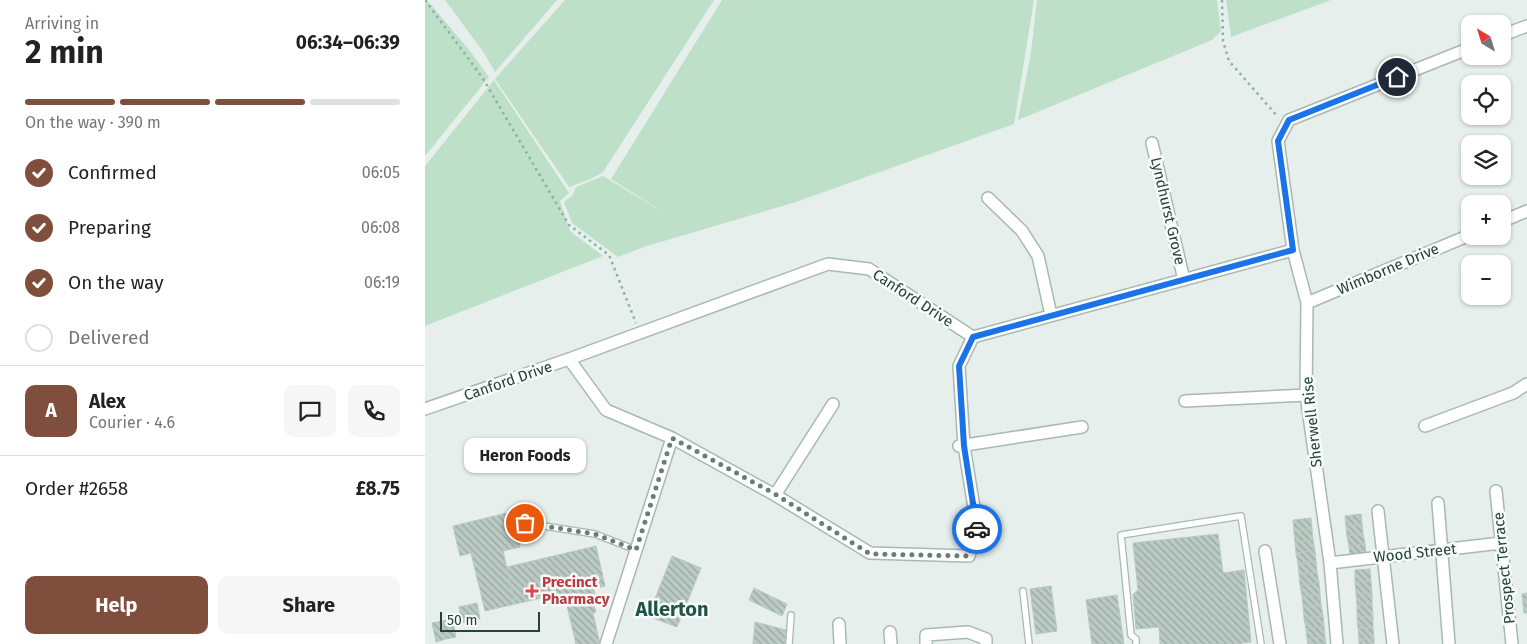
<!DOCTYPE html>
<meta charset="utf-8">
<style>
body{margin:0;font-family:"Fira Sans",sans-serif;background:#f6f6f6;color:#222;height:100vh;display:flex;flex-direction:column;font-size:19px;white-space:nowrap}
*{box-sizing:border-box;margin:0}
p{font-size:16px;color:#767676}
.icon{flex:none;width:28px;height:28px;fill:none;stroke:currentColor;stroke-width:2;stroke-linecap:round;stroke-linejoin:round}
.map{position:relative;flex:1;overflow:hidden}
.sheet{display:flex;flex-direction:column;background:#fff;width:425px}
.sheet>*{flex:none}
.needle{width:32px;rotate:322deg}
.buttons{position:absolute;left:1036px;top:15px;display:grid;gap:10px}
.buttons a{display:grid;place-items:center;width:50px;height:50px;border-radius:10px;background:#fff;box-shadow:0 1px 4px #0004;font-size:25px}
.scale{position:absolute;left:15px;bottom:12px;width:100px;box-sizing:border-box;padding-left:5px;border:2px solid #24423a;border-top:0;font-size:14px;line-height:18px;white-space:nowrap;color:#24423a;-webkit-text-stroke:4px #f7fbf9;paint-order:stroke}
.pin{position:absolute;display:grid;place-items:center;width:42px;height:42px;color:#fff;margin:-21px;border:2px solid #fff;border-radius:50%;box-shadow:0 1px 5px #0007}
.courier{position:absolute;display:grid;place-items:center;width:50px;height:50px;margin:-25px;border:4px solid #1a73e8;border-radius:50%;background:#fff;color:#222;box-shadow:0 1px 6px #0007}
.bubble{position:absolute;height:35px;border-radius:10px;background:#fff;box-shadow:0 1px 4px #0004;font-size:16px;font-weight:700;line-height:35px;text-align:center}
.head em{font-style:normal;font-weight:700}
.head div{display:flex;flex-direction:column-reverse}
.head{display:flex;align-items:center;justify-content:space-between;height:85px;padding:0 25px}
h1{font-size:32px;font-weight:700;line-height:38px}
.bar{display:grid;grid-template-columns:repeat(4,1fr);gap:8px 5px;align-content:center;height:60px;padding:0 25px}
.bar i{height:6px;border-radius:4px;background:#e0e0e0}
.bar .current{background:#804e3d}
.bar p{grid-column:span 4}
.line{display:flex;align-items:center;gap:12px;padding:0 25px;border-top:1px solid #e0e0e0}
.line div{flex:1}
.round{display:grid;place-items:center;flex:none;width:52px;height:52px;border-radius:10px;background:#f6f6f6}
ol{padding:0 25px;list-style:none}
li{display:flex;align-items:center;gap:15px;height:55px}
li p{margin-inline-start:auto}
li .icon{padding:5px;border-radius:50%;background:#804e3d;color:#fff;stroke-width:4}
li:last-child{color:#767676}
li i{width:28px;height:28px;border:2px solid #e0e0e0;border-radius:50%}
.primary-button{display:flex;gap:10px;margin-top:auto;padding:10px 25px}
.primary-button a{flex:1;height:58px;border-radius:10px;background:#804e3d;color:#fff;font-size:20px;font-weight:700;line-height:58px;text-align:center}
.primary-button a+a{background:#f6f6f6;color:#222}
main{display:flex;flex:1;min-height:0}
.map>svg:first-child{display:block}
</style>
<main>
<section class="sheet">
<div class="head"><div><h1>2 min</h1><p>Arriving in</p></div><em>06:34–06:39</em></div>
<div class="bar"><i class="current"></i><i class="current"></i><i class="current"></i><i></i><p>On the way · 390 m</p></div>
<ol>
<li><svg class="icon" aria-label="check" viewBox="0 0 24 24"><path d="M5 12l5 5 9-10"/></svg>Confirmed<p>06:05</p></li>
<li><svg class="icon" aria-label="check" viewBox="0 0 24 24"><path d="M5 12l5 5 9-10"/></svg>Preparing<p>06:08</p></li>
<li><svg class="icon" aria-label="check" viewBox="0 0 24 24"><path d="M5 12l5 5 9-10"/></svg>On the way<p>06:19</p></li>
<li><i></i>Delivered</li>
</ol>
<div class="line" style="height:90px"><b class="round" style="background:#804e3d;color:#fff">A</b><div><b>Alex</b><p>Courier · 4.6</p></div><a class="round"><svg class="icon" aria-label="chat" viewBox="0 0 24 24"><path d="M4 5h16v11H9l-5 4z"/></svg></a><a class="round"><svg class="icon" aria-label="phone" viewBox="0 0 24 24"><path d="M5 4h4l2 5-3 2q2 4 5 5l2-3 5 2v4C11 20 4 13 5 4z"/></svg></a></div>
<div class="line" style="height:65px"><div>Order #2658</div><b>£8.75</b></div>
<div class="primary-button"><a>Help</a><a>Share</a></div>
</section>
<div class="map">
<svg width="1102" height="644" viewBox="0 0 1102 644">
<defs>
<pattern id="building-back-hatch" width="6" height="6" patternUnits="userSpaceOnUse" patternTransform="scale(1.25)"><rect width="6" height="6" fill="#bbcac4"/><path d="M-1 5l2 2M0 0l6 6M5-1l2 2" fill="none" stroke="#98a6a0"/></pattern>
</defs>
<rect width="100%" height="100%" fill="#e6efeb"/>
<path fill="#bfe0c8" d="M0,0H2L45,51L64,77L0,156Z
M20,0H132L70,72L59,53Z
M140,0H289L178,172L166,179L144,187L70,79Z
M297,0H609L589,124L371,202L222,246L193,257L147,223L139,202L147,196L151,187L178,176L243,215L186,179Z
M612,0H792L796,31L787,40L593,120L606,52Z
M801,0H906L806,37Z
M69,80L144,193L135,201L145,231L178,256L0,326V166Z"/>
<path fill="url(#building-back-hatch)" stroke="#b8c9c2" d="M86,512L95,547L78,551L90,604L60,611L46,553L35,556L28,526Z
M936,514L937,524L921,526L920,516Z
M886,518L887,529L869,531L868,520Z
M937,524L938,534L922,536L921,526Z
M887,529L888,540L870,542L869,531Z
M793,534L798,573L819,570L826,642L811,644H735L734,627L711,629L708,594L713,590L708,543Z
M938,534L940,544L924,546L922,536Z
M888,540L890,551L871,553L870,542Z
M940,544L941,555L925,557L924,546Z
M171,546L180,586L169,589L171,600L168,601L171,612L168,613L175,644H151L139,593L90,604L82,567Z
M890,551L891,561L873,564L871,553Z
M247,556L276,568L252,627L223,616Z
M891,561L892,572L874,574L873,564Z
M945,569L946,581L930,582V570Z
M892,572L894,583L875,585L874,574Z
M946,581L947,593L931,594L930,582Z
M894,583L895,594L877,596L875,585Z
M626,586L632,631L611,634L605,589Z
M329,588L362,604L357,616L324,600Z
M947,593V604L932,605L931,594Z
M1102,593V603L1098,604L1097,594Z
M895,594L896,605L878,607L877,596Z
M692,595L699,644H667L661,600Z
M52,603L55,619L46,621L43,605Z
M1102,603V613H1099L1098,604Z
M947,604L948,616L932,617V605Z
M43,605L46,621L37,623L34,607Z
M896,605L898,616L879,618L878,607Z
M898,616L899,626L881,629L879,618Z
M948,616V628H933L932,617Z
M27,619L31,637L21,639L17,621Z
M17,621L21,639L11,642L7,623Z
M330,622L361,630L360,644H328Z
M899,626L900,637L882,639L881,629Z
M933,628H948L949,639L934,640Z
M900,637L901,644H883L882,639Z
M949,639V644H934V640Z"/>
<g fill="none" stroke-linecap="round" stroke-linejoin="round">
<defs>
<path id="lane" d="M100,523L170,534L211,550
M598,591L604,644
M364,644L366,615
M711,644V639L706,635L696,535L816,516L836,644"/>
<path id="street" d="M1078,35L1102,26
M727,143L759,280
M563,198L597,231L613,256L626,315
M1078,221L1102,211
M882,303L1045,235
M144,359L181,410L247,438L350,495L445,553L544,556L552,526L539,446L534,366L548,337
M760,401L881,395
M0,409L144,359L403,264L444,269L548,337L868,250
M1000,426L1088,393L1102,384
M534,446L657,427
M1071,491L1087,644
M350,495L408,404
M1013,503L1024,644
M953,511L968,644
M840,551L855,644
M905,563L1076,543
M414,624L415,644
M465,632L466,644
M181,644L247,438
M501,644V635L543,632L561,639V644
M912,644L905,563L881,395L882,303L868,250L853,141L864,120L1045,48"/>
</defs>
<use href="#lane" stroke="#a8b8b2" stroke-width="8"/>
<use href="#street" stroke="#a8b8b2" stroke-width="14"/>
<path stroke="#86b3a5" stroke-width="2.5" stroke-dasharray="2.5 4" stroke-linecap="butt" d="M0,0L57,77L144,225L184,255L211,323
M797,0L798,41L804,61L853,117"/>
<use href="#lane" stroke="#fff" stroke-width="5.5"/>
<use href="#street" stroke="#fff" stroke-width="11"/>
</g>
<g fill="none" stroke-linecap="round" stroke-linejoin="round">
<path stroke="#687f78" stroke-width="5" stroke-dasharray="0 9" d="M100,523L170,534L211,550L247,438L350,494L445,554L544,556L552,529"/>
<path stroke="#1a73e8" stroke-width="6" d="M552,529L539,446L534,366L548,337L868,250L853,141L864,120L972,77"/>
</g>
<path fill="#e0444e" stroke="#f7fbf9" stroke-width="2" d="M104.5 583.5h5v5h5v5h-5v5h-5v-5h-5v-5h5z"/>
<g text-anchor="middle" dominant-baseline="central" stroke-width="5" stroke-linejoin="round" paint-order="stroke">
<g font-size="15" fill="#24423a" stroke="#f7fbf9">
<text transform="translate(743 211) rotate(77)">Lyndhurst Grove</text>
<text transform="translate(963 269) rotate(-23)">Wimborne Drive</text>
<text transform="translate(488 298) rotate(33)">Canford Drive</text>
<text transform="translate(83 381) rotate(-19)">Canford Drive</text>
<text transform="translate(887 422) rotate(-96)">Sherwell Rise</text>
<text transform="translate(990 553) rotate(-6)">Wood Street</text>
<text transform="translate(1079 568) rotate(-96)">Prospect Terrace</text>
</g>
<g font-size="15" font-weight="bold" fill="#be3a42" stroke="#f7fbf9" text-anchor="start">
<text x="117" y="582">Precinct<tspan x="117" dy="17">Pharmacy</tspan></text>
</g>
<g font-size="20" font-weight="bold" fill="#1f5548" stroke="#f7fbf9">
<text x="247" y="609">Allerton</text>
</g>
</g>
</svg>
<div class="buttons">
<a><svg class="needle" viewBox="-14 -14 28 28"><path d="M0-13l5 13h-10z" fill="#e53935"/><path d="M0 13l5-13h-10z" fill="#767676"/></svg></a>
<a><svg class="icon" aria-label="locate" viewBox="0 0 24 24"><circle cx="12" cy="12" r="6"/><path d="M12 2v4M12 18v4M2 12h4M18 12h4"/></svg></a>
<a><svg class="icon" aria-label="layers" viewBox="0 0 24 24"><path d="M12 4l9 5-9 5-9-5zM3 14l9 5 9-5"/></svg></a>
<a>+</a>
<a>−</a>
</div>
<div class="scale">50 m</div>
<div class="pin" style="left:100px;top:523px;background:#ea580c"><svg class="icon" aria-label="bag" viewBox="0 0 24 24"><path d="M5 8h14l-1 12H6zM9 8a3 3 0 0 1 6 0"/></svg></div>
<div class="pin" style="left:972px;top:77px;background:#1f2937"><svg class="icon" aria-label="home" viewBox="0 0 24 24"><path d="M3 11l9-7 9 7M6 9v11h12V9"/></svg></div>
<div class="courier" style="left:552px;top:529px"><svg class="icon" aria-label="car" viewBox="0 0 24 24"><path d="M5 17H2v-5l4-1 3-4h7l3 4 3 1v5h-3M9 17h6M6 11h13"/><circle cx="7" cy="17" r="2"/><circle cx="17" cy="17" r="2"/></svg></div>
<div class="bubble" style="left:39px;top:438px;width:122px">Heron Foods</div>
</div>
</main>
